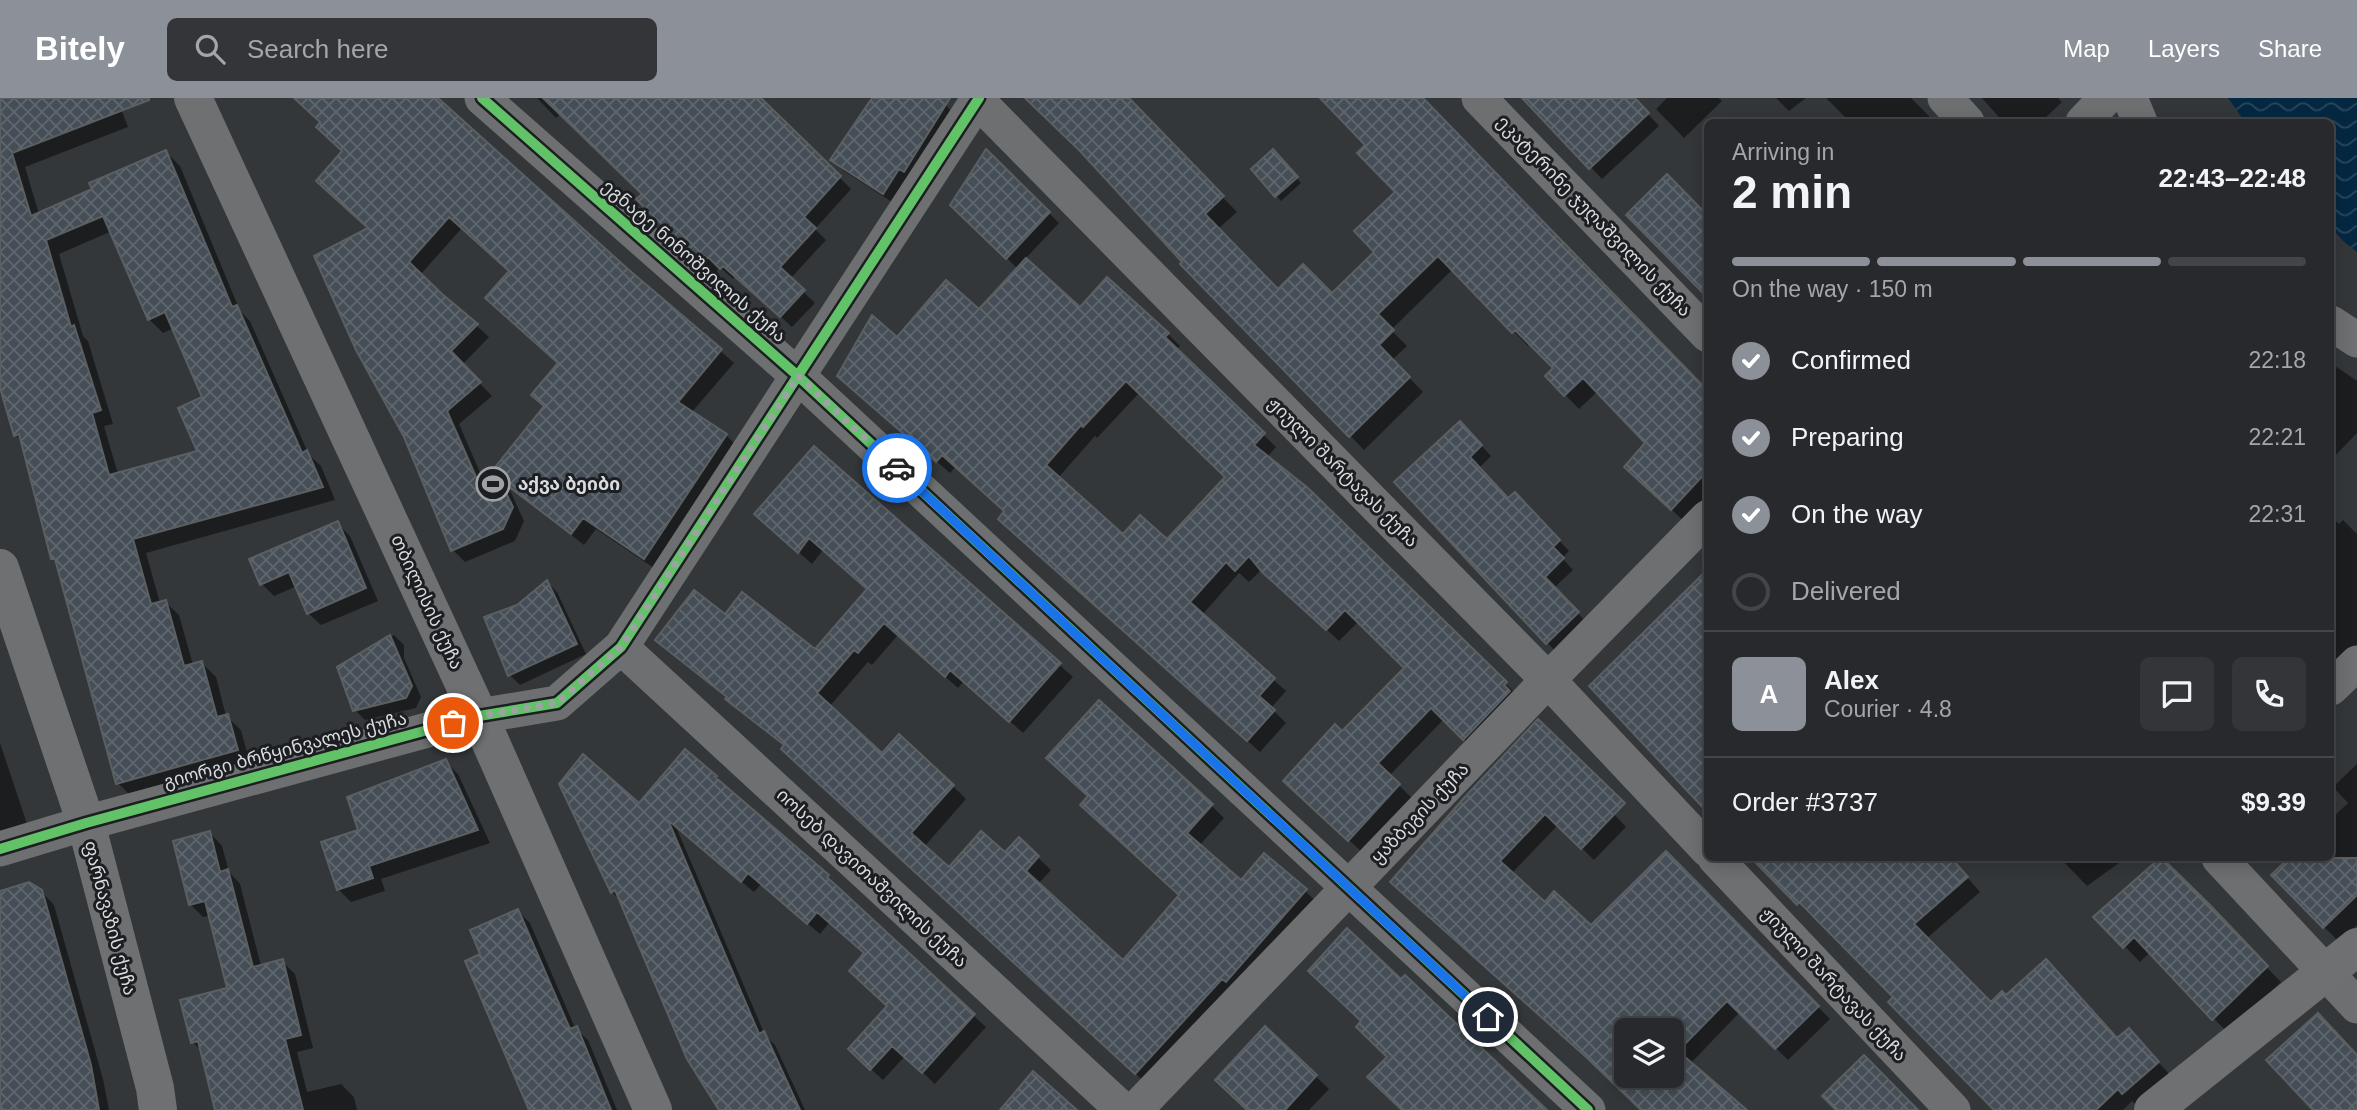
<!DOCTYPE html>
<meta charset="utf-8">
<style>
body{margin:0;font-family:Arial,"Noto Sans Georgian",sans-serif;background:#333538;color:#f1f3f6;height:100vh;display:flex;flex-direction:column;font-size:26px;white-space:nowrap}
*{box-sizing:border-box;margin:0}
p{font-size:23px;color:#a4a6a9}
.icon{flex:none;width:38px;height:38px;fill:none;stroke:currentColor;stroke-width:2;stroke-linecap:round;stroke-linejoin:round}
.map{position:relative;flex:1;overflow:hidden}
.drawer{position:absolute;left:1704px;top:21px;width:630px;height:742px;display:flex;flex-direction:column;background:#27292c;border-radius:10px;box-shadow:0 4px 18px #0003,0 0 0 2px #434548}
.drawer>*{flex:none}
.buttons{position:absolute;left:1614px;top:920px;display:grid;gap:14px}
.buttons a{display:grid;place-items:center;width:70px;height:70px;border-radius:10px;background:#27292c;box-shadow:0 4px 18px #0003,0 0 0 2px #434548;font-size:35px}
.pin{position:absolute;display:grid;place-items:center;width:60px;height:60px;color:#fff;margin:-30px;border:4px solid #fff;border-radius:50%;box-shadow:0 2px 7px #0007}
.courier{position:absolute;display:grid;place-items:center;width:70px;height:70px;margin:-35px;border:5px solid #1a73e8;border-radius:50%;background:#fff;color:#222;box-shadow:0 2px 9px #0007}
.summary em{font-style:normal;font-weight:800}
.summary div{display:flex;flex-direction:column-reverse}
.summary{display:flex;align-items:center;justify-content:space-between;height:119px;padding:0 28px}
h1{font-size:46px;font-weight:800;line-height:52px}
.bar{display:grid;grid-template-columns:repeat(4,1fr);gap:10px 7px;align-content:center;height:84px;padding:0 28px}
.bar i{height:9px;border-radius:5px;background:#434548}
.bar .current{background:#8c9099}
.bar p{grid-column:span 4}
.line{display:flex;align-items:center;gap:18px;padding:0 28px;border-top:2px solid #434548}
.line div{flex:1}
.round{display:grid;place-items:center;flex:none;width:74px;height:74px;border-radius:10px;background:#333538}
ol{padding:0 28px;list-style:none}
li{display:flex;align-items:center;gap:21px;height:77px}
li p{margin-inline-start:auto}
li .icon{padding:7px;border-radius:50%;background:#8c9099;color:#fff;stroke-width:4}
li:last-child{color:#a4a6a9}
li i{width:38px;height:38px;border:4px solid #434548;border-radius:50%}
header{display:flex;align-items:center;gap:42px;box-sizing:border-box;height:98px;padding:0 35px;background:#8c9099;color:#fff}
header strong{font-size:33px}
nav{display:flex;gap:38px;margin-inline-start:auto;font-size:24px}
.search{width:490px;height:63px;background:#333538;display:flex;align-items:center;gap:18px;box-sizing:border-box;padding:0 24px;border-radius:10px;color:#a4a6a9;font-size:26px}
.map>svg:first-child{display:block}
</style>
<header>
<strong>Bitely</strong>
<div class="search"><svg class="icon" aria-label="search" viewBox="0 0 24 24"><circle cx="10" cy="10" r="6"/><path d="M15 15l6 6"/></svg>Search here</div>
<nav><a>Map</a><a>Layers</a><a>Share</a></nav>
</header>
<div class="map">
<svg width="2357" height="1012" viewBox="0 0 2357 1012">
<defs>
<pattern id="water-waves" width="16" height="10" patternUnits="userSpaceOnUse" patternTransform="scale(1.75)"><rect width="16" height="10" fill="#052842"/><path d="M0 5q4-4 8 0t8 0" fill="none" stroke="#29475d"/></pattern>
<pattern id="building-cross-hatch" width="8" height="8" patternUnits="userSpaceOnUse" patternTransform="scale(1.75)"><rect width="8" height="8" fill="#454e56"/><path d="M0 0l8 8M0 8l8-8" fill="none" stroke="#5f676e"/></pattern>
</defs>
<rect width="100%" height="100%" fill="#34373a"/>
<path fill="url(#water-waves)" d="M2228,0H2357V154L2343,143L2331,129V24H2245Z"/>
<path fill="#0007" fill-rule="evenodd" d="M0,0H117L128,29L25,69L39,116L94,92L166,54L180,68L240,213L250,223L309,357L321,368L335,402L146,455L160,505L165,504L179,517L193,567L202,565L216,579L226,618L241,632L250,666L132,699L118,685L58,465L53,460L23,344L16,337L0,284ZM112,133L149,221L163,235L174,230L204,300L199,354L118,376L104,328L113,326L88,243L83,238L59,156Z
M295,0H435L734,265L692,314L726,337L738,349L657,472L596,431L584,447L508,388L524,423L515,443L465,464L453,452L370,131L344,53L322,24ZM462,130L511,173L560,266L546,309L485,386L459,326L492,298L462,267L489,239L420,177Z
M537,0H759L851,91L815,131L826,142L790,181L815,205L792,229L736,178L733,181L720,169L715,176L638,101L644,96L561,15L556,20Z
M869,0H940L956,19L895,106L844,73L832,61L872,3Z
M1028,0H1127L1237,114L1218,131L1278,193L1332,197L1377,154L1397,94L1368,47L1323,0H1421L1708,293V401L1686,425L1640,383L1648,345L1598,293L1579,311L1547,278L1555,270L1530,245L1528,248L1453,171L1391,232L1407,248L1392,262L1423,294L1364,352L1183,166L1184,164L1085,55Z
M1525,0H1633L1659,28L1602,81Z
M1667,0H1719L1722,3L1684,40L1656,11Z
M1776,0H1806L1789,13Z
M1826,0H1911L1935,24H1850Z
M1982,0H2058L2062,4L2041,24H2003Z
M986,54L1059,125L1025,161L1080,211L1168,236L1180,248L1176,252L1276,349L1267,359L1387,468L1518,598L1476,653L1444,621L1389,678L1412,700L1362,754L1298,696L1342,635L1406,570L1359,523L1339,543L1262,471L1249,484L1239,475L1202,517L1286,593L1271,610L1286,625L1260,654L1013,433L1006,414L956,368L950,375L851,290L897,241L979,214L1018,171L952,107ZM1140,294L1227,379L1167,444L1123,438L1058,380L1095,338L1097,340Z
M1278,58L1301,85L1281,103L1253,71Z
M2331,265L2357,283V335L2331,362Z
M1470,335L1491,358L1479,370L1509,402L1515,396L1569,453L1562,460L1573,472L1554,490L1588,526L1557,555L1396,384Z
M815,350L1073,579L1023,635L964,583L958,590L898,537L872,567L868,564L829,609L882,658L953,688L966,701L924,749L949,771L1005,757L1019,742L1051,772L1038,786L1123,865L1181,798L1095,720L1211,707L1224,720L1199,748L1241,784L1305,793L1318,805L1149,988L796,664L785,649L740,614L728,600L658,542L725,518L815,554L869,492L823,452L812,466L770,429Z
M2331,418L2339,426L2343,422L2357,436V564L2331,571Z
M337,425L350,438L378,503L321,527L308,515L297,488L274,498L262,486Z
M547,484L557,494L586,556L520,587L510,577L518,509Z
M394,537L404,547V560L421,599L416,610L365,622L355,612L340,570Z
M1539,623L1601,702L1626,729L1594,762L1558,727L1511,776L1545,806L1591,830L1666,755L1830,921L1788,962L1740,914L1690,966L1744,1012H1643L1405,796ZM1626,933H1671V978H1626Z
M0,645L27,726L0,734Z
M686,653L828,778L840,790L838,792L986,929L935,986L905,958L883,982L862,963L889,908L866,856L830,824L820,836L761,786L754,794L676,729L765,937L775,947L805,1012H721L622,804L612,794L561,686L639,707Z
M445,663L458,676L490,745L381,781L385,793L351,804L338,791L360,733Z
M2357,666V827L2339,844L2273,777L2291,760H2331V721L2348,705L2333,689Z
M210,735L222,748L229,774L240,786L261,868L282,863L295,876L313,950L297,954L307,994L341,986L354,999L357,1012H217L202,954L193,944L230,892L211,817L203,819L190,806Z
M1754,760H1960L1954,764L1980,794L1926,841L1991,906L2006,899L2117,942L2142,946L2171,978L2137,1008L2132,1003L2123,1012H1997L1896,899L1814,816L1812,819Z
M2060,760H2126L2087,788Z
M2161,761L2281,884L2228,935L2150,854L2140,864L2096,819Z
M41,793L54,807L103,981L109,1012H0V795Z
M518,813L530,825L575,930L588,942L617,1012H530L482,856Z
M1265,930L1329,991L1309,1012H1248Z"/>
<path fill="url(#building-cross-hatch)" stroke="#5c5f61" stroke-width="2" fill-rule="evenodd" d="M0,0H149V2L12,55L31,118L92,91L89,85L166,52L232,209L237,207L302,355L307,352L323,389L133,441L151,506L166,502L184,568L202,563L217,619L228,616L238,652L116,686L55,461H51L19,336L14,338L0,290ZM103,118L148,222L165,214L202,299L178,310L197,353L109,377L92,315L101,312L74,227L71,229L46,142Z
M294,0H438L629,172L722,251L678,304L727,336L644,461L583,420L571,436L499,381L513,409L503,431L451,453L404,339L356,252L314,158L368,130L316,83L342,53L316,29L320,24ZM449,119L509,173L485,200L558,265L531,297L544,308L480,388L447,313L481,284L451,253L478,226L442,196L409,164Z
M543,0H761L841,78L804,119L816,130L780,169L805,192L780,219L723,168L720,171L708,159L702,166L636,101L642,96Z
M872,0H950L904,74L899,71L883,96L830,62Z
M1025,0H1129L1224,98L1205,116L1278,191L1303,166L1332,195L1374,154L1354,133L1395,94L1357,55L1365,47L1320,0H1423L1708,293V372L1671,412L1624,369L1645,345L1583,280L1564,298L1545,278L1553,270L1515,232L1512,235L1438,158L1378,216L1394,232L1379,247L1410,279L1349,339L1180,166L1182,164L1079,52Z
M1522,0H1635L1649,15L1589,71Z
M986,51L1050,114L1006,161L950,107Z
M1273,51L1298,79L1275,99L1251,71Z
M1667,76L1708,118V200L1626,117Z
M1026,160L1080,209L1107,179L1169,235L1165,239L1265,335L1254,347L1308,390L1507,584L1504,587L1510,593L1463,642L1431,610L1378,665L1400,686L1348,743L1283,683L1335,626L1342,633L1404,570L1345,512L1326,532L1262,474L1249,458L1235,473L1226,464L1190,504L1275,580L1259,598L1275,612L1247,643L998,421L1004,413L942,357L936,364L837,278L872,217L897,239L946,182L979,211ZM1126,283L1225,379L1167,441L1140,417L1123,436L1046,367L1081,327L1083,329Z
M1460,323L1482,347L1470,359L1508,400L1515,394L1560,442L1553,449L1564,460L1545,479L1579,514L1546,546L1394,384Z
M814,348L1061,565L1009,624L950,572L945,579L884,525L858,555L854,552L817,595L882,655L899,636L954,687L911,735L949,769L981,733L1005,754L1019,739L1039,758L1026,773L1123,862L1179,797L1080,707L1088,698L1046,660L1099,602L1213,706L1187,735L1241,782L1264,755L1307,791L1226,884L1222,881L1135,976L781,651L784,647L725,601L727,599L655,542L694,492L725,516L742,494L815,551L867,491L809,440L798,455L754,416Z
M338,423L366,490L307,516L289,474L260,487L249,461Z
M1708,471V715L1589,588Z
M547,482L577,546L508,578L484,519L517,507Z
M390,537L412,588L406,600L353,613L337,569Z
M1538,621L1625,705L1581,751L1545,716L1500,763L1545,804L1554,793L1591,827L1666,753L1819,908L1775,951L1727,903L1678,953L1747,1012H1641L1586,959L1390,784L1463,701ZM1626,933H1671V978H1626Z
M685,651L717,678L715,679L829,777L827,779L975,916L922,975L892,948L870,972L848,951L887,908L849,873L864,855L817,814L807,826L748,775L741,784L668,722L759,936L764,933L800,1012H719L687,961L615,792L611,795L559,686L583,656L639,705Z
M446,661L478,732L369,768L373,780L337,792L321,744L358,732L347,699Z
M210,733L220,774L228,771L253,869L283,861L301,937L285,941L303,1012H215L198,943L191,945L180,902L227,890L205,803L189,807L173,743Z
M1751,760H1951L1968,779L1914,826L1991,904L2002,893L2006,897L2046,861L2117,940L2129,930L2159,964L2122,996L2118,991L2096,1012H1994L1888,904L1893,899L1799,804L1797,807Z
M2160,760H2162L2209,806L2268,868L2212,922L2134,839L2123,850L2093,819Z
M2289,760H2357V797L2323,830L2271,777Z
M29,784L42,792L91,967L99,1012H0V793Z
M518,811L570,931L577,928L611,1012H529L465,863L480,856L470,832Z
M1347,830L1401,881L1405,877L1547,1012H1402L1367,979L1387,959L1356,929L1361,923L1308,873Z
M2318,915L2357,957V1012H2313L2266,962Z
M1265,928L1317,977L1285,1012H1247L1215,982Z
M1864,957L1918,1012H1836L1822,998Z
M1033,973L1077,1012H1000Z"/>
<g fill="none" stroke-linecap="round" stroke-linejoin="round">
<path stroke="#6e6f71" stroke-width="35" d="M482,0L798,278L1588,1012
M975,0L1548,582L1708,752
M1479,0L1708,237
M1945,0L1967,24
M2130,0L2140,24
M2083,24L2106,0
M2331,225L2357,242
M621,549L1123,1012
M2331,590L2357,565
M0,751L86,725L479,618L557,605L621,549L979,0
M1715,760L1953,1012
M2219,760L2357,908
M1135,1012L1548,582L1708,419"/>
<path stroke="#6e7072" stroke-width="38" d="M193,0L479,618L653,1012
M0,470L86,725L155,990L158,1012
M2153,1012L2357,849"/>
<defs>
<path id="cycleway" d="M482,0L798,278L1588,1012
M0,751L86,725L479,618L557,605L621,549L979,0"/>
</defs>
<use href="#cycleway" stroke="#1c1e21" stroke-width="15"/>
<use href="#cycleway" stroke="#61c268" stroke-width="10"/>
</g>
<g fill="none" stroke-linecap="round" stroke-linejoin="round">
<path stroke="#9fa2a5" stroke-width="7" stroke-dasharray="0 12.6" d="M453,625L479,618L557,605L621,549L798,278L897,370"/>
<path stroke="#1a73e8" stroke-width="9" d="M897,370L1488,919"/>
</g>
<defs>
<symbol id="stadium-ring" viewBox="-11 -11 22 22"><circle r="9.5" fill="#1c1e21" stroke="#9fa2a5" stroke-width="1.5"/><path d="M0-5a6.5 5 0 1 0 0 10a6.5 5 0 1 0 0-10ZM-3.5-1.8h7v3.6h-7Z" fill="#9fa2a5"/></symbol>
</defs>
<g fill-rule="evenodd">
<use href="#stadium-ring" x="474" y="367" width="38" height="38"/>
</g>
<g text-anchor="middle" dominant-baseline="central" stroke-width="6" stroke-linejoin="round" paint-order="stroke">
<g font-size="18" fill="#d8dcdf" stroke="#1c1e21">
<text transform="translate(1594 118) rotate(46)">ეკატერინე ჯუღაშვილის ქუჩა</text>
<text transform="translate(694 163) rotate(41)">ეგნატე ნინოშვილის ქუჩა</text>
<text transform="translate(1343 374) rotate(45)">ჟიული შარტავას ქუჩა</text>
<text transform="translate(427 504) rotate(65)">თბილისის ქუჩა</text>
<text transform="translate(285 652) rotate(-15)">გიორგი ბრწყინვალეს ქუჩა</text>
<text transform="translate(1420 715) rotate(-46)">ყაზბეგის ქუჩა</text>
<text transform="translate(872 780) rotate(43)">იოსებ დავითაშვილის ქუჩა</text>
<text transform="translate(110 820) rotate(75)">ფარნავაზის ქუჩა</text>
<text transform="translate(1834 886) rotate(47)">ჟიული შარტავას ქუჩა</text>
</g>
<g font-size="18" font-weight="bold" fill="#d8dcdf" stroke="#1c1e21" text-anchor="start">
<text x="518" y="386">აქვა ბეიბი</text>
</g>
</g>
</svg>
<div class="buttons">
<a><svg class="icon" aria-label="layers" viewBox="0 0 24 24"><path d="M12 4l9 5-9 5-9-5zM3 14l9 5 9-5"/></svg></a>
</div>
<div class="pin" style="left:453px;top:625px;background:#ea580c"><svg class="icon" aria-label="bag" viewBox="0 0 24 24"><path d="M5 8h14l-1 12H6zM9 8a3 3 0 0 1 6 0"/></svg></div>
<div class="pin" style="left:1488px;top:919px;background:#1f2937"><svg class="icon" aria-label="home" viewBox="0 0 24 24"><path d="M3 11l9-7 9 7M6 9v11h12V9"/></svg></div>
<div class="courier" style="left:897px;top:370px"><svg class="icon" aria-label="car" viewBox="0 0 24 24"><path d="M5 17H2v-5l4-1 3-4h7l3 4 3 1v5h-3M9 17h6M6 11h13"/><circle cx="7" cy="17" r="2"/><circle cx="17" cy="17" r="2"/></svg></div>
<section class="drawer">
<div class="summary"><div><h1>2 min</h1><p>Arriving in</p></div><em>22:43–22:48</em></div>
<div class="bar"><i class="current"></i><i class="current"></i><i class="current"></i><i></i><p>On the way · 150 m</p></div>
<ol>
<li><svg class="icon" aria-label="check" viewBox="0 0 24 24"><path d="M5 12l5 5 9-10"/></svg>Confirmed<p>22:18</p></li>
<li><svg class="icon" aria-label="check" viewBox="0 0 24 24"><path d="M5 12l5 5 9-10"/></svg>Preparing<p>22:21</p></li>
<li><svg class="icon" aria-label="check" viewBox="0 0 24 24"><path d="M5 12l5 5 9-10"/></svg>On the way<p>22:31</p></li>
<li><i></i>Delivered</li>
</ol>
<div class="line" style="height:126px"><b class="round" style="background:#8c9099;color:#fff">A</b><div><b>Alex</b><p>Courier · 4.8</p></div><a class="round"><svg class="icon" aria-label="chat" viewBox="0 0 24 24"><path d="M4 5h16v11H9l-5 4z"/></svg></a><a class="round"><svg class="icon" aria-label="phone" viewBox="0 0 24 24"><path d="M5 4h4l2 5-3 2q2 4 5 5l2-3 5 2v4C11 20 4 13 5 4z"/></svg></a></div>
<div class="line" style="height:91px"><div>Order #3737</div><b>$9.39</b></div>
</section>
</div>
